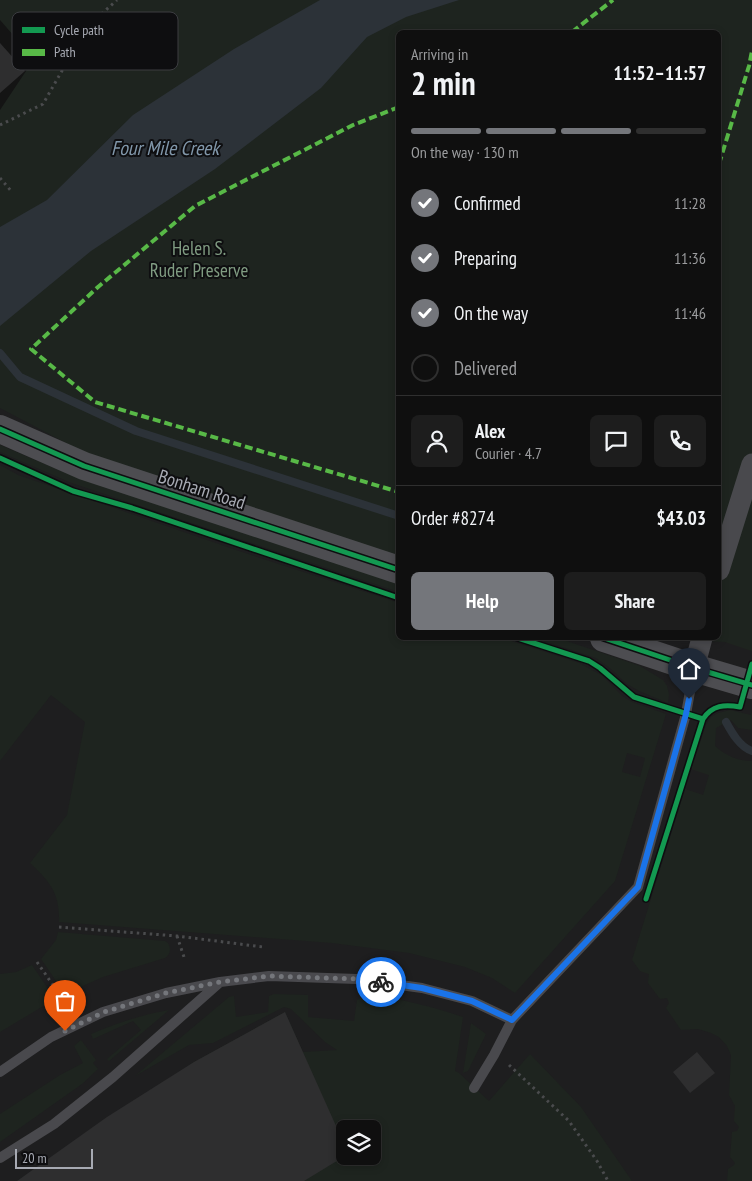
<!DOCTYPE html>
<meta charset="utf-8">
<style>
body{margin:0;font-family:"PT Sans Narrow",sans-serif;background:#1d1d1d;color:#f1f3f6;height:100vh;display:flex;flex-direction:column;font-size:19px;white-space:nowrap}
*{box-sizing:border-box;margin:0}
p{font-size:16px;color:#9b9c9e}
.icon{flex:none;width:28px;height:28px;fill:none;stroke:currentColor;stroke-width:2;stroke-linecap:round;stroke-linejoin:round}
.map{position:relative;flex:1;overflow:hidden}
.drawer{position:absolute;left:396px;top:30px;width:325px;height:610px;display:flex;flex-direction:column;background:#0f0f0f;border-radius:8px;box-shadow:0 2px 8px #0003,0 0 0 1px #2f2f2f}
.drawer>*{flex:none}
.controls{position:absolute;left:336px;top:1120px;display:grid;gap:10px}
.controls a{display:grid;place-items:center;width:45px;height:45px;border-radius:8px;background:#0f0f0f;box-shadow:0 2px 8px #0003,0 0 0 1px #2f2f2f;font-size:25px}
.scale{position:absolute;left:15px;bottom:12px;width:78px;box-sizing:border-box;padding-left:5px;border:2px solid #a7aab3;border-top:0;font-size:14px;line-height:18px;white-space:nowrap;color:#a7aab3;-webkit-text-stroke:4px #0e0e10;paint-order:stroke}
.pin{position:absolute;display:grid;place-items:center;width:42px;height:42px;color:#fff;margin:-51px -21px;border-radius:50% 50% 50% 0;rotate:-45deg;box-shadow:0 0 5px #0007}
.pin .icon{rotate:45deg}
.courier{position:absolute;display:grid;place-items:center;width:50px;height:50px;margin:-25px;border:4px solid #1a73e8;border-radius:50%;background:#fff;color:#222;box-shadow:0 1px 6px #0007}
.head em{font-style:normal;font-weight:600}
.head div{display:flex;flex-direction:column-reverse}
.head{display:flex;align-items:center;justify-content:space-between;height:85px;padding:0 15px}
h1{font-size:32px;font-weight:600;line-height:38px}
.bar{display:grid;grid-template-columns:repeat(4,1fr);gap:8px 5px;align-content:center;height:60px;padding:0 15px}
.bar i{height:6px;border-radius:4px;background:#2f2f2f}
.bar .on{background:#74767b}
.bar p{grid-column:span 4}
.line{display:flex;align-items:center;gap:12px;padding:0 15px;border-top:1px solid #2f2f2f}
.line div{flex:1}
.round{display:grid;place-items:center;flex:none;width:52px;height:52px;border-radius:8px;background:#1d1d1d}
ol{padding:0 15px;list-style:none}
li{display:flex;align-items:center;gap:15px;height:55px}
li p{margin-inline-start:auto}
li .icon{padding:5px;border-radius:50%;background:#74767b;color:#fff;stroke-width:4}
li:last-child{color:#9b9c9e}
li i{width:28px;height:28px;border:2px solid #2f2f2f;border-radius:50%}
.button{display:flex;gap:10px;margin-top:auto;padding:10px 15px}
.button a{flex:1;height:58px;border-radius:8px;background:#74767b;color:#fff;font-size:20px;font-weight:600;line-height:58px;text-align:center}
.button a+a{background:#1d1d1d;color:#f1f3f6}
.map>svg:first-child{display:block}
</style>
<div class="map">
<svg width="752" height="1181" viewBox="0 0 752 1181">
<rect width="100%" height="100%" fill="#141414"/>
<path fill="#1e1e1f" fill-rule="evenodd" d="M397,0H752V1181H0V356ZM399,32H719V638H399ZM345,1129H372V1156H345Z"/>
<path fill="#1e241f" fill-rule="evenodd" d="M0,0H752V651L725,642L652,638H719V32H399V557L104,463L0,408V110L34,59L0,20Z
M0,445L71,475L399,582V592L69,482L0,452Z
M0,465L18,475L239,551L399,603V638H502L579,663L601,675L622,696L632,702L666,714L615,881L515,993L492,978L465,967L409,953L332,943L59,922C60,893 50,882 30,863L67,815L85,722L51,695L0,761ZM627,753L645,758L640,777L622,772Z
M535,638H558L640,666L663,680L667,686L669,694L668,703L639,691L627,684L611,669L596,658Z
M730,710L751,715L752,712V730L738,728L731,720L716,728L715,746C725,755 738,761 752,761V1181H727L728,1169L734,1165L735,1163L730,1157L732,1132L737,1131L739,1127L734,1121L735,1106L729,1095L731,1055L727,1046L719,1037L711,1033L698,1029L681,1030L666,1008L669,1003L667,998L660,999L648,983L649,974L640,971L632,960L685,789L703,795L709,775L691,769L706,725L711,717L718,713Z
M58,932L165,941L168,943C171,949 171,954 165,958L103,977L65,994L41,959L56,940Z
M32,965L55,999L0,1032V974L16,972Z
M274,994L308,995V1017L354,1021L357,1000C371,988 445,1011 463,1017L455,1071L459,1073L489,1101L530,1054L581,1107L632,1181H17L194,1062L285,1012L303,1052L337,1050L325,1042L291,1009L284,1007L213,1043L189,1045L135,1076L229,997L234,996L236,1017L268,1012L269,996ZM345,1129H372V1156H345Z
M169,1010L109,1061L107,1059L141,1030L133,1021L93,1039L91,1034C117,1023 141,1015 169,1010Z
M471,1023L486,1034L468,1071L463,1073Z
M81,1040L96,1060L93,1063L98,1069L82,1084L0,1142V1114L60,1075L83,1063L74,1046Z"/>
<path fill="#2c3238" d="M320,0H459L406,17L367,37L321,88L215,169L91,251L0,326V227L47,200L133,115L234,49Z"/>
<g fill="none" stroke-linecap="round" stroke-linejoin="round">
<path stroke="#2c3238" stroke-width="8" d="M0,353L20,377L136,431L399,516
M726,722C732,733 740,747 752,751"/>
</g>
<path fill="#2e2e2f" d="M0,43L25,71L0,93Z
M285,1012L345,1146V1156L304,1181H17L107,1117L194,1062Z
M697,1052L715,1073L690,1093L673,1072Z"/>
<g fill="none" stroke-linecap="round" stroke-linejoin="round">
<path stroke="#4a4b4d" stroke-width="3" stroke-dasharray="2.5 4" stroke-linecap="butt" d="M0,125L43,104L87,27L117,0
M0,178L12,192
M59,927L177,936L263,947
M177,936L184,957
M37,962L64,1001
M509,1065L569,1121L597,1161L608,1181"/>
<path stroke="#49494d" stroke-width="10" d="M0,1072L51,1037L103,1012L166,993L220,982L269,976L357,979L422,988L472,1001L512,1020
M474,1088L494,1055L512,1020L638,887L686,714L694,669
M0,1158L54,1124L113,1077L219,983"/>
<path stroke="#49494d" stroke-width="21" d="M719,570L752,464
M694,668L702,638"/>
<path stroke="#4d4d51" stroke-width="28" d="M0,429L84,466L399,570
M604,638L694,668L752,685"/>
<path stroke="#58b947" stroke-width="4" stroke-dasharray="8 4" stroke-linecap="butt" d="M572,32L613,0
M399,107L353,125L195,206L98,287L31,349L95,402L399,492
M719,164L749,66L752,51"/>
<defs>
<path id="cycleway" d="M0,429L84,466L399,570
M0,458L73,491L132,508L399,598
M518,638L589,661L600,668L634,697L703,719
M604,638L694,668L752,685
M646,899L703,719C712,705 725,704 740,707L752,664"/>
</defs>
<use href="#cycleway" stroke="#0e0e10" stroke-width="8"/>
<use href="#cycleway" stroke="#139951" stroke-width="5"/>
</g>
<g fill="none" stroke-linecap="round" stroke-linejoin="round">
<path stroke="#74767b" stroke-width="5" stroke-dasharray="0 9" d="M65,1031L104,1012L166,993L220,982L269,976L357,979L381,982"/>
<path stroke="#1a73e8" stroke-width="6" d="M381,982L422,988L472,1001L512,1020L638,887L686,714L689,699"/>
</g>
<g text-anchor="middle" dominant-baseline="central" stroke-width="4" stroke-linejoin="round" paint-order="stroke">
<g font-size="19" fill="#809c82" stroke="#0e0e10">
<text x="199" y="248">Helen S.<tspan x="199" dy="22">Ruder Preserve</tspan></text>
</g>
<g font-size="19" fill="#a7aab3" stroke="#0e0e10">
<text transform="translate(202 489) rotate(18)">Bonham Road</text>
</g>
<g font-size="20" font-style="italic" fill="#8197aa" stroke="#0e0e10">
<text x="165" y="148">Four Mile Creek</text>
</g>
</g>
<rect x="12" y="12" width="166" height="58" rx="8" fill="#0e0e10" stroke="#3c3d41" stroke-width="1"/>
<rect x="22" y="27" width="23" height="6" fill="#139951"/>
<rect x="22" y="49" width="23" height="7" fill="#58b947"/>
<g font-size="14" fill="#a7aab3">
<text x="54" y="35">Cycle path</text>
<text x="54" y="57">Path</text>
</g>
</svg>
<div class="controls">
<a><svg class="icon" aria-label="layers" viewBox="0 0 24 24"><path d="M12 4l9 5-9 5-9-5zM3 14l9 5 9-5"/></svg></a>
</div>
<div class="scale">20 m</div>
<div class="pin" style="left:65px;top:1031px;background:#ea580c"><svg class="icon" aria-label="bag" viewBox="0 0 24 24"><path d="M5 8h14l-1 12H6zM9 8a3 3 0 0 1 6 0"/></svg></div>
<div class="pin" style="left:689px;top:699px;background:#1f2937"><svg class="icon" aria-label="home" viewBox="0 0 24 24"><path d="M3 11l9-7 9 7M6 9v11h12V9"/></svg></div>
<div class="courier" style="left:381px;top:982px"><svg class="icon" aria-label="bike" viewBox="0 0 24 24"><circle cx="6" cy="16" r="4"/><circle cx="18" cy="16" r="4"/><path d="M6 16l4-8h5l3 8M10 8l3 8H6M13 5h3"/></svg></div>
<section class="drawer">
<div class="head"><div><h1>2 min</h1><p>Arriving in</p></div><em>11:52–11:57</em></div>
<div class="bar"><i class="on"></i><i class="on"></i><i class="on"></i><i></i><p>On the way · 130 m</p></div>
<ol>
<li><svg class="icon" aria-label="check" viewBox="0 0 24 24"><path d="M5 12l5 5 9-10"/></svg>Confirmed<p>11:28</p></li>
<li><svg class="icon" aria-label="check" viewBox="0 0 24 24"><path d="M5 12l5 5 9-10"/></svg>Preparing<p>11:36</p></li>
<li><svg class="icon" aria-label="check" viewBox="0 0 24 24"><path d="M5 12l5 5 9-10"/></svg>On the way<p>11:46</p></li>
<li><i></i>Delivered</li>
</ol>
<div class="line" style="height:90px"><a class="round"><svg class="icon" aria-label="person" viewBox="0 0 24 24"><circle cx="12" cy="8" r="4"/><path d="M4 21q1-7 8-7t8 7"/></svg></a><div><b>Alex</b><p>Courier · 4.7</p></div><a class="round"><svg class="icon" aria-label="chat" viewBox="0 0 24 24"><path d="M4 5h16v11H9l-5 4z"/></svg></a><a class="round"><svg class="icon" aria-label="phone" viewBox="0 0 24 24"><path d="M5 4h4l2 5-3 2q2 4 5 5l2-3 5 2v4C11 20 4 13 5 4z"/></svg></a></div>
<div class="line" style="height:65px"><div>Order #8274</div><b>$43.03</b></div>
<div class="button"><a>Help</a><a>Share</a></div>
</section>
</div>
